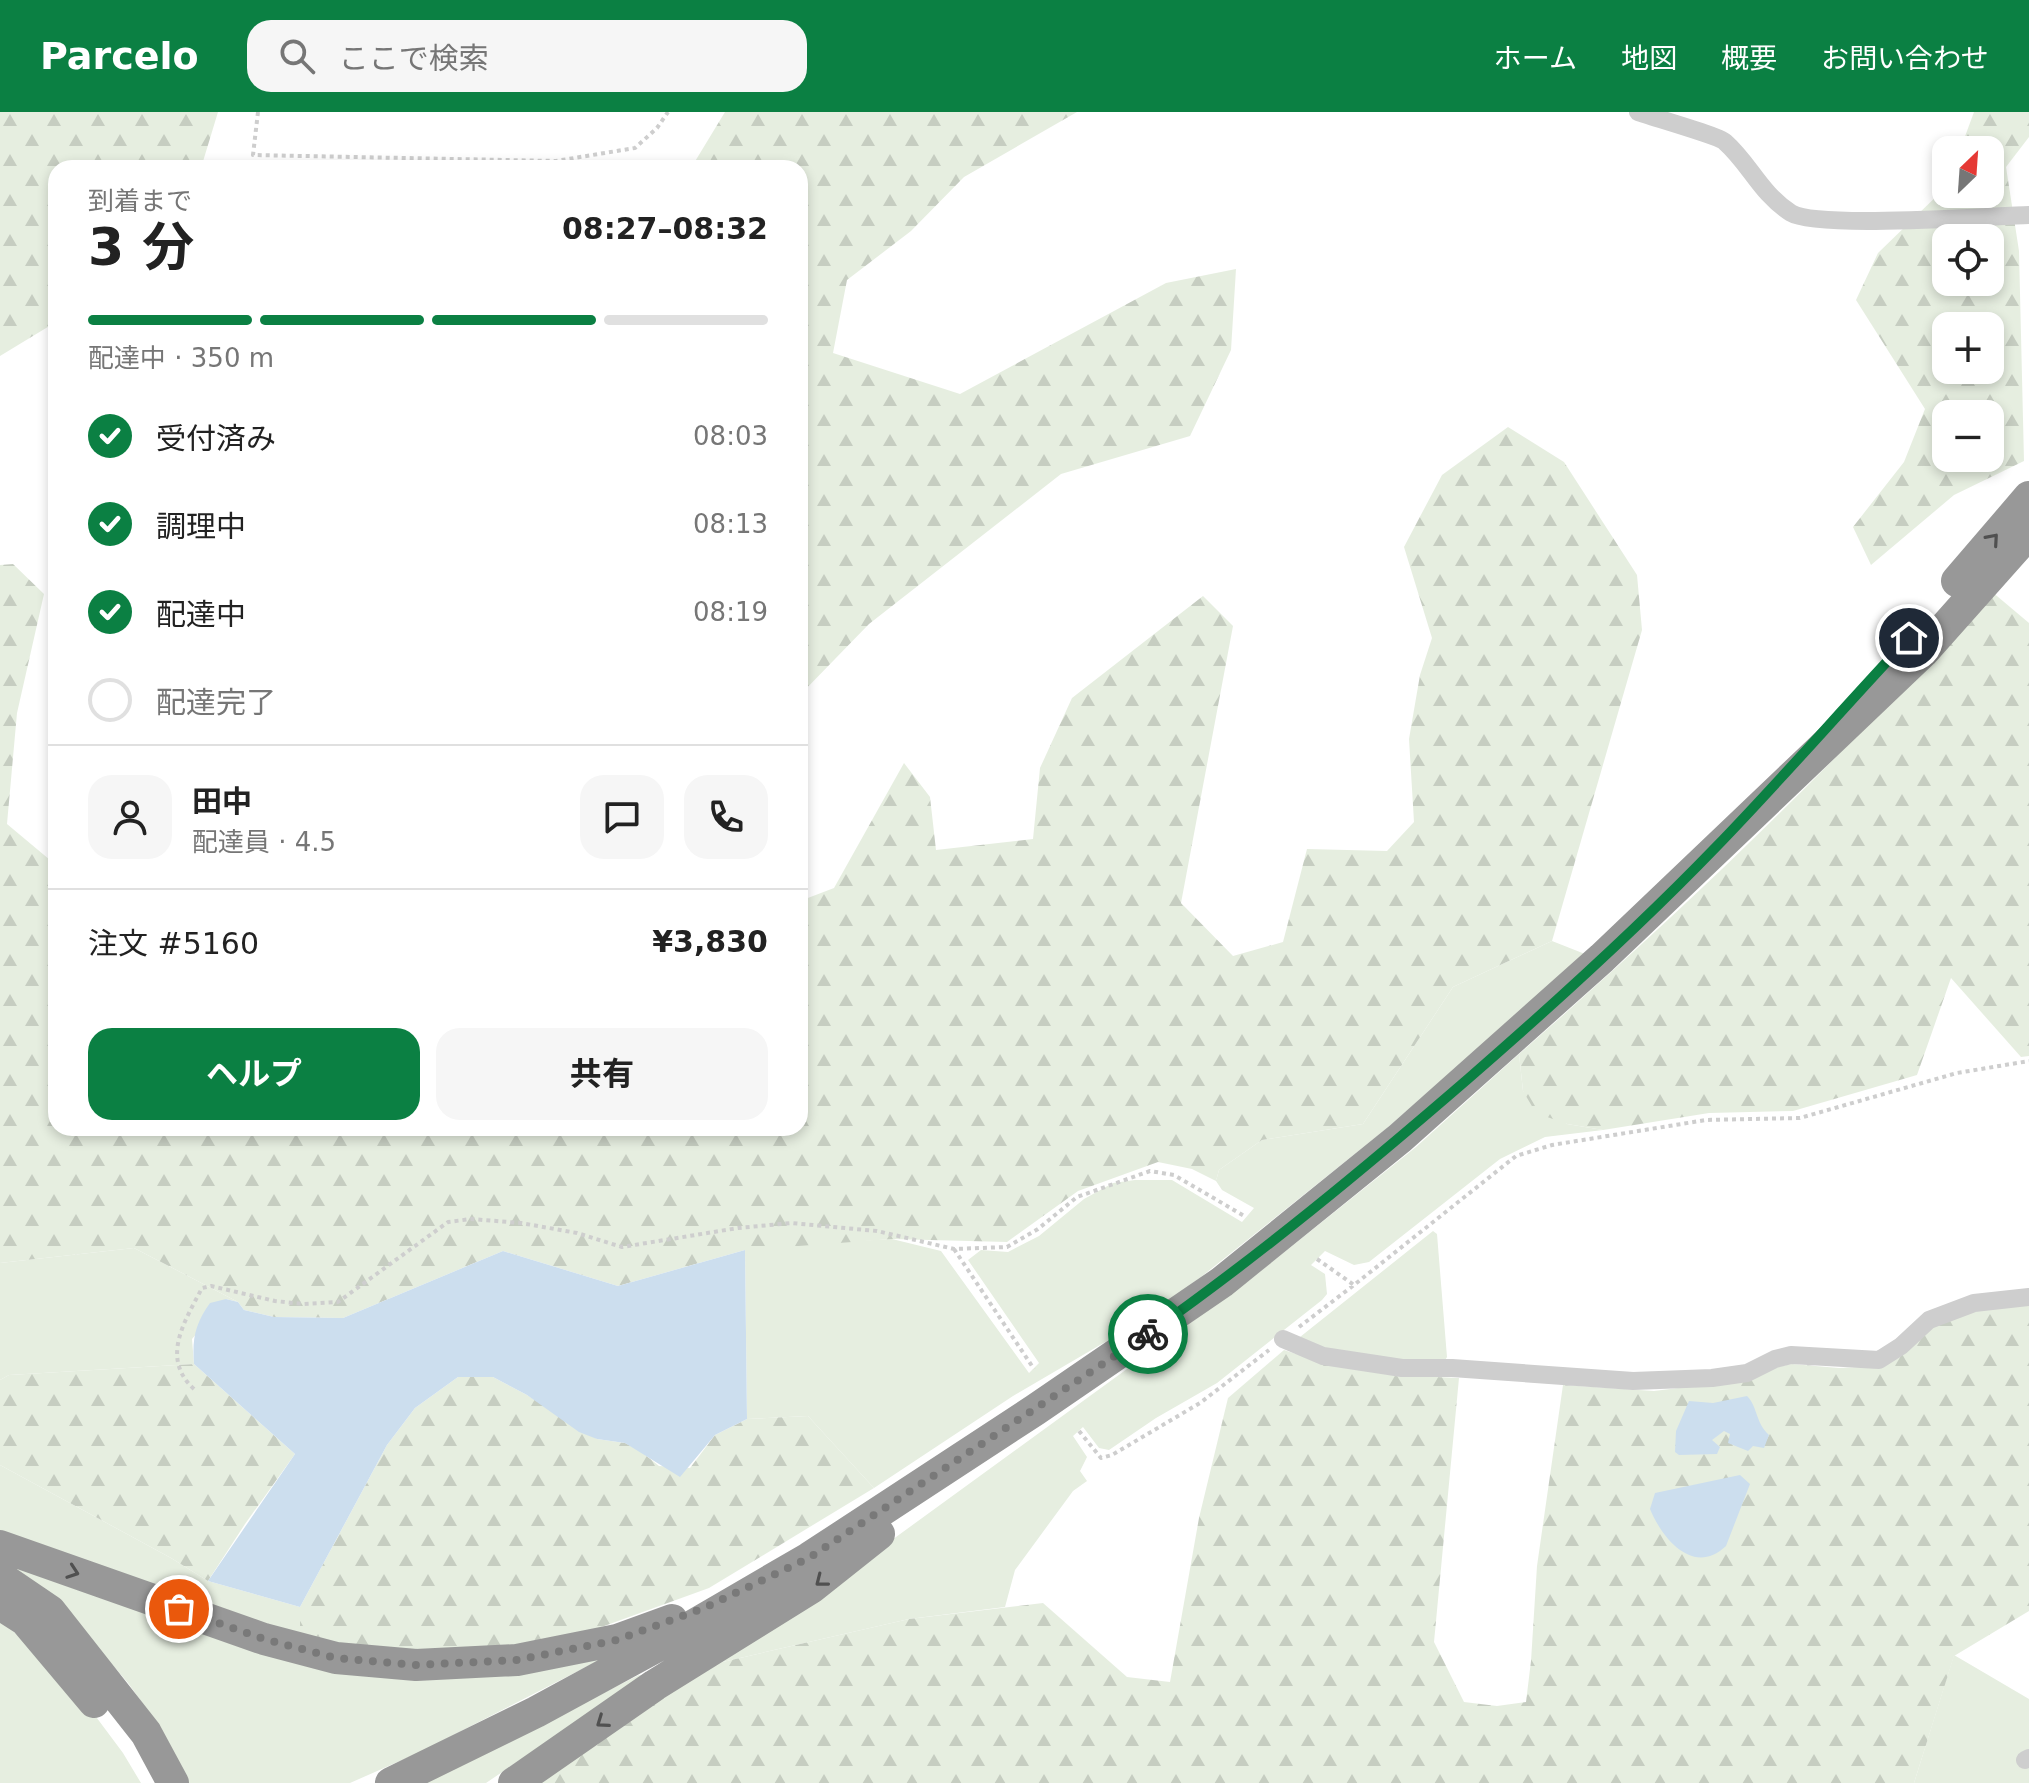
<!DOCTYPE html>
<html lang="ja">
<meta charset="utf-8">
<style>
body{margin:0;font-family:"DejaVu Sans","Noto Sans JP",sans-serif;background:#f6f6f6;color:#222;height:100vh;display:flex;flex-direction:column;font-size:30px;white-space:nowrap}
*{box-sizing:border-box;margin:0}
p{font-size:26px;color:#767676}
.icon{flex:none;width:44px;height:44px;fill:none;stroke:currentColor;stroke-width:2;stroke-linecap:round;stroke-linejoin:round}
.map{position:relative;flex:1;overflow:hidden}
.side{position:absolute;left:48px;top:48px;width:760px;height:976px;display:flex;flex-direction:column;background:#fff;border-radius:24px;box-shadow:0 4px 12px #0003}
.side>*{flex:none}
.needle{width:52px;rotate:25deg}
.controls{position:absolute;left:1932px;top:24px;display:grid;gap:16px}
.controls a{display:grid;place-items:center;width:72px;height:72px;border-radius:16px;background:#fff;box-shadow:0 4px 12px #0003;font-size:40px}
.pin{position:absolute;display:grid;place-items:center;width:68px;height:68px;color:#fff;margin:-34px;border:4px solid #fff;border-radius:50%;box-shadow:0 2px 8px #0007}
.courier{position:absolute;display:grid;place-items:center;width:80px;height:80px;margin:-40px;border:6px solid #0b8043;border-radius:50%;background:#fff;color:#222;box-shadow:0 2px 10px #0007}
.head em{font-style:normal;font-weight:700}
.head div{display:flex;flex-direction:column-reverse}
.head{display:flex;align-items:center;justify-content:space-between;height:136px;padding:0 40px}
h1{font-size:52px;font-weight:700;line-height:60px}
.bar{display:grid;grid-template-columns:repeat(4,1fr);gap:12px 8px;align-content:center;height:96px;padding:0 40px}
.bar i{height:10px;border-radius:6px;background:#e0e0e0}
.bar .selected{background:#0b8043}
.bar p{grid-column:span 4}
.line{display:flex;align-items:center;gap:20px;padding:0 40px;border-top:2px solid #e0e0e0}
.line div{flex:1}
.round{display:grid;place-items:center;flex:none;width:84px;height:84px;border-radius:24px;background:#f6f6f6}
ol{padding:0 40px;list-style:none}
li{display:flex;align-items:center;gap:24px;height:88px}
li p{margin-inline-start:auto}
li .icon{padding:8px;border-radius:50%;background:#0b8043;color:#fff;stroke-width:4}
li:last-child{color:#767676}
li i{width:44px;height:44px;border:4px solid #e0e0e0;border-radius:50%}
.cta{display:flex;gap:16px;margin-top:auto;padding:16px 40px}
.cta a{flex:1;height:92px;border-radius:24px;background:#0b8043;color:#fff;font-size:32px;font-weight:700;line-height:92px;text-align:center}
.cta a+a{background:#f6f6f6;color:#222}
header{display:flex;align-items:center;gap:48px;box-sizing:border-box;height:112px;padding:0 40px;background:#0b8043;color:#fff}
header strong{font-size:38px}
nav{display:flex;gap:44px;margin-inline-start:auto;font-size:28px}
.search{width:560px;height:72px;background:#f6f6f6;display:flex;align-items:center;gap:20px;box-sizing:border-box;padding:0 28px;border-radius:24px;color:#767676;font-size:30px}
.map>svg:first-child{display:block}
</style>
<header>
<strong>Parcelo</strong>
<div class="search"><svg class="icon" aria-label="search" viewBox="0 0 24 24"><circle cx="10" cy="10" r="6"/><path d="M15 15l6 6"/></svg>ここで検索</div>
<nav><a>ホーム</a><a>地図</a><a>概要</a><a>お問い合わせ</a></nav>
</header>
<div class="map">
<svg width="2029" height="1671" viewBox="0 0 2029 1671">
<defs>
<pattern id="forest-firs" width="22" height="20" patternUnits="userSpaceOnUse" patternTransform="scale(2)"><rect width="22" height="20" fill="#e6eee0"/><path d="M5 1l3.5 6h-7zM16 11l3.5 6h-7z" fill="#c6cdc1"/></pattern>
</defs>
<rect width="100%" height="100%" fill="#fff"/>
<path fill="#e6eee0" d="M1552,829L1585,842L1386,1017L1201,1165L1141,1209L1013,1284L874,1376L808,1304L747,1307L745,1135L892,1127L941,1139L1029,1261L1039,1251L968,1148L981,1138L1008,1140L1039,1124L1084,1087L1113,1071L1135,1068H1172L1242,1110L1254,1096L1222,1078L1216,1069L1219,1058L1262,1028L1363,1012L1453,875Z
M1519,942L1523,979L1567,1012L1603,1018L1545,1025L1500,1047L1369,1150L1354,1153L1325,1139L1311,1153L1325,1162L1327,1182L1322,1188L1217,1271L1156,1306L1109,1338L1099,1336L1083,1315L1073,1324L1087,1345L1080,1359L1087,1369L1073,1379L1015,1458L1005,1495L909,1507L705,1554L896,1425L1248,1169L1416,1035Z
M1433,1119L1437,1122L1447,1245L1444,1250H1397L1324,1239L1300,1225Z
M134,1136L238,1190L226,1187L192,1227L194,1252L9,1263L0,1268V1151Z
M0,1353L171,1446L208,1469L300,1495V1524L0,1421Z
M14,1449L224,1525L623,1536L418,1641L350,1671H189C172,1636 151,1602 128,1571C96,1531 54,1498 17,1464Z
M0,1506L82,1586L123,1641L141,1671H0Z
M1954,1543L2029,1587V1671H1914Z
M639,1563L644,1564L486,1671H423Z"/>
<path fill="url(#forest-firs)" fill-rule="evenodd" d="M0,0H218L201,56H56V210L0,244Z
M725,0H1077L964,65L911,119L847,168L833,241L960,282L1166,171L1236,157L1231,238L1190,324L1061,362L869,512L800,583V56H691Z
M1974,0H2029V25L2006,55L2019,139L2024,349L1954,383L1871,453L1853,415L1904,350L1925,297L1856,188L1878,141L1946,75V82H1990V38H1960ZM1946,126H1990V170H1946ZM1946,214H1990V258H1946ZM1946,302H1990V346H1946Z
M1508,315L1564,350L1637,463L1642,518L1552,829L1453,875L1363,1012L1262,1028L1219,1058L1216,1069L1192,1057L1158,1050L1078,1079L1007,1130L892,1127L745,1138L618,1174L503,1139L343,1206L274,1205L244,1198L238,1190L134,1136L0,1151V453L13,452L44,482L17,601L7,712L56,753V1016H800V789L834,776L904,651L930,685L936,738L1033,727L1040,656L1072,586L1203,484L1233,514L1181,791L1233,844L1283,830L1307,737L1387,739L1414,710L1409,627L1420,563L1432,526L1404,435L1442,363Z
M1991,479L2029,511V944L2021,945L1951,866L1917,963L1793,999L1709,1001L1603,1018L1567,1012L1536,1001L1523,979L1519,942C1685,797 1845,644 1991,479Z
M2003,1192L2029,1193V1499L1954,1544L1914,1671H527L705,1554L909,1507L1043,1491L1127,1565L1170,1570L1199,1406L1228,1286L1284,1238C1341,1257 1399,1264 1459,1266L1434,1530L1464,1590L1497,1594L1526,1590L1531,1549L1537,1454L1563,1273L1654,1279L1751,1267L1777,1255L1792,1252L1839,1256L1883,1254L1923,1220L1955,1204Z
M194,1252L295,1342L245,1412L208,1469L171,1446L0,1353V1268L9,1263Z
M458,1265H493L527,1283L597,1327L625,1331L639,1338L659,1354L690,1356L715,1323L747,1307L808,1304L874,1376L709,1476L585,1521L500,1538L413,1542L300,1524V1495L387,1333L415,1296Z"/>
<path fill="#ccdeee" d="M745,1138L747,1307L715,1323L680,1365L625,1331L597,1327L579,1320L527,1283L493,1265H458L415,1296L387,1333L300,1495L208,1469L295,1342L194,1252C192,1227 195,1212 210,1191L226,1187L238,1190L244,1198L274,1205L343,1206L503,1139L618,1174Z
M1747,1284C1758,1295 1755,1310 1769,1323L1764,1336L1753,1334L1748,1339L1728,1331L1730,1322L1724,1319L1712,1328L1720,1335L1717,1342L1679,1343L1675,1340L1676,1319L1689,1289L1713,1291Z
M1740,1363L1750,1372L1726,1434C1693,1465 1662,1426 1650,1397L1655,1381Z"/>
<g fill="none" stroke-linecap="round" stroke-linejoin="round">
<path stroke="#cecece" stroke-width="4" stroke-dasharray="4 4" stroke-linecap="butt" d="M258,0L253,43L556,49L635,36L657,16L668,0
M954,1137L1034,1257
M1317,1147L1354,1173L1516,1044L1552,1033L1706,1008L1800,1006L1957,961L2029,949
M1299,1215L1354,1173
M194,1277C160,1246 185,1209 202,1176L211,1174L275,1189L303,1192L338,1190L448,1110L471,1107L521,1111L577,1121L622,1135L738,1116L791,1111L877,1119L954,1137L1007,1135L1038,1117L1077,1085L1150,1059L1174,1063L1246,1105
M1079,1319L1101,1346L1112,1343L1200,1291L1269,1238"/>
<path stroke="#cecece" stroke-width="18" d="M1638,0C1652,5 1719,24 1725,30C1750,52 1760,81 1791,101C1817,117 1989,104 2029,103
M1283,1227L1323,1244L1402,1256H1452L1633,1269L1712,1266L1747,1261L1775,1247L1791,1243L1879,1248L1901,1234L1929,1208L1974,1191L2029,1185
M2025,1648L2029,1646"/>
<path stroke="#989898" stroke-width="32" d="M1957,469L2029,385
M0,1434L264,1527L336,1546L416,1553L517,1548L617,1528L672,1508
M0,1465L50,1499L146,1621L173,1671
M0,1492L25,1508L94,1590
M391,1671L536,1600L663,1531L809,1446L1035,1298L1222,1170L1400,1026L1602,846L1923,540L2029,421
M514,1671L655,1573L811,1476L879,1422"/>
</g>
<defs><path id="oneway-chevron" d="M-2-3.5L2.5 0L-2 3.5" fill="none" stroke-width="1.6" stroke-linecap="round" stroke-linejoin="round" transform="scale(2)"/></defs>
<g stroke="#505050">
<use href="#oneway-chevron" transform="translate(1993 427) rotate(-49)"/>
<use href="#oneway-chevron" transform="translate(73 1460) rotate(19)"/>
<use href="#oneway-chevron" transform="translate(821 1469) rotate(142)"/>
<use href="#oneway-chevron" transform="translate(602 1610) rotate(145)"/>
</g>
<g fill="none" stroke-linecap="round" stroke-linejoin="round">
<path stroke="#797979" stroke-width="8" stroke-dasharray="0 14.4" d="M179,1497L264,1527L336,1546L416,1553L517,1548L617,1528L704,1496L809,1446L1148,1222"/>
<path stroke="#0b8043" stroke-width="10" d="M1148,1222C1260,1143 1365,1056 1469,966C1554,892 1638,816 1716,735C1782,667 1844,595 1909,526"/>
</g>
</svg>
<div class="controls">
<a><svg class="needle" viewBox="-14 -14 28 28"><path d="M0-13l5 13h-10z" fill="#e53935"/><path d="M0 13l5-13h-10z" fill="#767676"/></svg></a>
<a><svg class="icon" aria-label="locate" viewBox="0 0 24 24"><circle cx="12" cy="12" r="6"/><path d="M12 2v4M12 18v4M2 12h4M18 12h4"/></svg></a>
<a>+</a>
<a>−</a>
</div>
<div class="pin" style="left:179px;top:1497px;background:#ea580c"><svg class="icon" aria-label="bag" viewBox="0 0 24 24"><path d="M5 8h14l-1 12H6zM9 8a3 3 0 0 1 6 0"/></svg></div>
<div class="pin" style="left:1909px;top:526px;background:#1f2937"><svg class="icon" aria-label="home" viewBox="0 0 24 24"><path d="M3 11l9-7 9 7M6 9v11h12V9"/></svg></div>
<div class="courier" style="left:1148px;top:1222px"><svg class="icon" aria-label="bike" viewBox="0 0 24 24"><circle cx="6" cy="16" r="4"/><circle cx="18" cy="16" r="4"/><path d="M6 16l4-8h5l3 8M10 8l3 8H6M13 5h3"/></svg></div>
<section class="side">
<div class="head"><div><h1>3 分</h1><p>到着まで</p></div><em>08:27–08:32</em></div>
<div class="bar"><i class="selected"></i><i class="selected"></i><i class="selected"></i><i></i><p>配達中 · 350 m</p></div>
<ol>
<li><svg class="icon" aria-label="check" viewBox="0 0 24 24"><path d="M5 12l5 5 9-10"/></svg>受付済み<p>08:03</p></li>
<li><svg class="icon" aria-label="check" viewBox="0 0 24 24"><path d="M5 12l5 5 9-10"/></svg>調理中<p>08:13</p></li>
<li><svg class="icon" aria-label="check" viewBox="0 0 24 24"><path d="M5 12l5 5 9-10"/></svg>配達中<p>08:19</p></li>
<li><i></i>配達完了</li>
</ol>
<div class="line" style="height:144px"><a class="round"><svg class="icon" aria-label="person" viewBox="0 0 24 24"><circle cx="12" cy="8" r="4"/><path d="M4 21q1-7 8-7t8 7"/></svg></a><div><b>田中</b><p>配達員 · 4.5</p></div><a class="round"><svg class="icon" aria-label="chat" viewBox="0 0 24 24"><path d="M4 5h16v11H9l-5 4z"/></svg></a><a class="round"><svg class="icon" aria-label="phone" viewBox="0 0 24 24"><path d="M5 4h4l2 5-3 2q2 4 5 5l2-3 5 2v4C11 20 4 13 5 4z"/></svg></a></div>
<div class="line" style="height:104px"><div>注文 #5160</div><b>¥3,830</b></div>
<div class="cta"><a>ヘルプ</a><a>共有</a></div>
</section>
</div>
